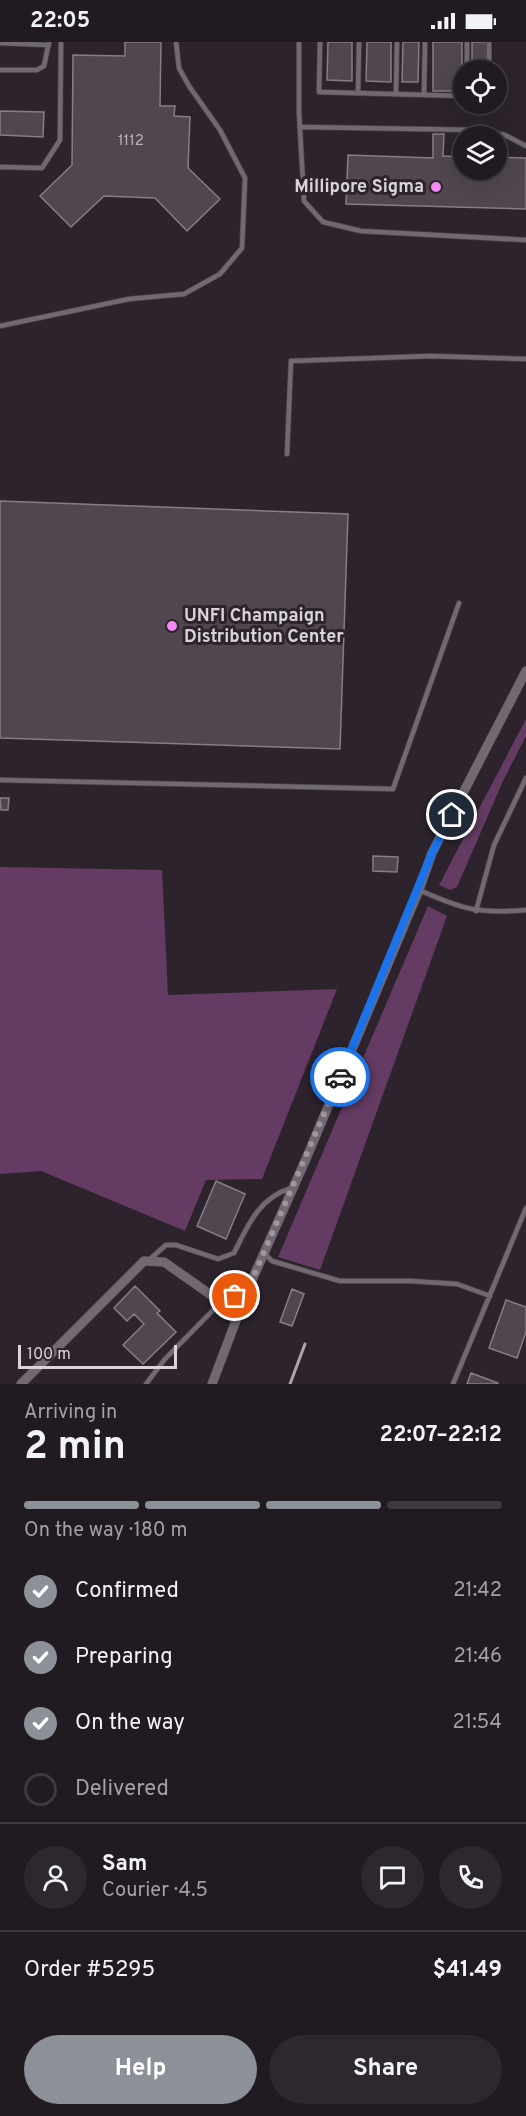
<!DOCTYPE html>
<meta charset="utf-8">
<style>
body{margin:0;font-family:Overpass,sans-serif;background:#2d272e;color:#f1f3f6;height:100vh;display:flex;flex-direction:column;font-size:22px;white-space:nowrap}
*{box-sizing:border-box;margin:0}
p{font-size:20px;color:#a2a1a5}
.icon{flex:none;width:33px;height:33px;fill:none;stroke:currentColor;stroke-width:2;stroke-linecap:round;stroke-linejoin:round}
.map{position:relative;height:1342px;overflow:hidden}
.details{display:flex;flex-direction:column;background:#211a21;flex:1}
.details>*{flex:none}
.fabs{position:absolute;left:453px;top:18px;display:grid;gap:12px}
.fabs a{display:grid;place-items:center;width:54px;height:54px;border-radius:50%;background:#211a21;box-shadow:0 6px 24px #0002,0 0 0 2px #3e383f;font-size:30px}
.scale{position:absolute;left:18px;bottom:15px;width:159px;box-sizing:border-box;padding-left:6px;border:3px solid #dad4da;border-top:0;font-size:16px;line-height:21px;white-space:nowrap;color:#dad4da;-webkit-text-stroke:4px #2c232c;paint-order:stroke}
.pin{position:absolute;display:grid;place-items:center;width:51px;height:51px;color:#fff;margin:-26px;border:3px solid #fff;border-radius:50%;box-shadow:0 2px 6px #0007}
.courier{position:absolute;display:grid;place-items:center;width:60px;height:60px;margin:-30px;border:4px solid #1a73e8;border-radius:50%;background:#fff;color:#222;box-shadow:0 2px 8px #0007}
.head em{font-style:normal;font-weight:700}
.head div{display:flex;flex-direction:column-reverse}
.head{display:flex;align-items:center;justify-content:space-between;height:102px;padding:0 24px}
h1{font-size:39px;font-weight:700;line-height:45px}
.bar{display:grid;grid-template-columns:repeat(4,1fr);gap:9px 6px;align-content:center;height:72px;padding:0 24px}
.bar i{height:8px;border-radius:4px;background:#3e383f}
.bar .active{background:#8c9099}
.bar p{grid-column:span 4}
.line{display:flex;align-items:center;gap:15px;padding:0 24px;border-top:2px solid #3e383f}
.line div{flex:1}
.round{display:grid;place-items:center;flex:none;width:63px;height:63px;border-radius:32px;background:#2d272e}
ol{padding:0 24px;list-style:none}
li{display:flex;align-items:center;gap:18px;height:66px}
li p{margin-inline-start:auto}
li .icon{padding:6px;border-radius:50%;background:#8c9099;color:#fff;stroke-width:4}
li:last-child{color:#a2a1a5}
li i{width:33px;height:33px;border:3px solid #3e383f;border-radius:50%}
.action{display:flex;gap:12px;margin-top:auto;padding:12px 24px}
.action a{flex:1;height:69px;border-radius:36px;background:#8c9099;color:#fff;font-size:24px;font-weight:700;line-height:69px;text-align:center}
.action a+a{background:#2d272e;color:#f1f3f6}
.status{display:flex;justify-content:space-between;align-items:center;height:42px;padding:0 30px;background:#211a21;direction:ltr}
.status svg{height:16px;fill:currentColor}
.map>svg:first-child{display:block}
</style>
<div class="status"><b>22:05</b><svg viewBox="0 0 49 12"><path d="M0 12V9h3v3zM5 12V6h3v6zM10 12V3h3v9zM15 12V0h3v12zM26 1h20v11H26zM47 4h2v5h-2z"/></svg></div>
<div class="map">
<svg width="526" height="1342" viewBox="0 0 526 1342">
<rect width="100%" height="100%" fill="#2c232c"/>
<path fill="#643b63" d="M526,677V694L503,739L457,845L450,848L439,843Z
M0,825L162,828L168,953L337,947L262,1137L206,1138L185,1189L41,1129L0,1132Z
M428,864L447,874L320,1228L278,1215Z"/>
<path fill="#50464f" stroke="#877c87" stroke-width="1.5" d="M125,0H161L160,64H175L174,74L190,75L188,126L220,157L187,189L155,156L104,154L71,185L40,154L72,123L73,13L125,14Z
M328,0H352V39L327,38Z
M367,0H391V40L366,39Z
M403,0H419L418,40H402Z
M433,0H462V49H433Z
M472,0H487L486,28H472Z
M0,69L44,70L43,95L0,93Z
M433,92H444L443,114L464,115V128H496V115L526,116V167L346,162L348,113L433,116Z
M0,459L348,472L340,707L0,696Z
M0,756H9L8,768H1Z
M373,814L398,815L397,830L373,829Z
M216,1139L245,1152L226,1197L197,1184Z
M135,1244L160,1269L157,1271L176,1290L143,1322L123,1303L144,1282L134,1272L127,1279L114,1266Z
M292,1247L304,1252L292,1284L280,1280Z
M506,1258L526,1265V1290L517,1316L489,1306Z
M471,1331L498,1341V1342H467Z"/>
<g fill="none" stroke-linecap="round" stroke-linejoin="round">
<defs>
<path id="service" d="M299,0V70L304,159L323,180L361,189L526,198
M320,0L319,50L464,54
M0,1L49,3
M0,28H37L44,24L49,0
M467,28V0
M489,28V0
M358,51L359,0
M396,52L397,0
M424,53L425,0
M302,85L476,88L505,93L526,104
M0,125L42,126L60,98L61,0
M0,284L129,257L184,252L220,232L242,206L245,136L220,88L189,44L179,26L176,0
M287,412L291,319L431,314L526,317
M0,738L393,747L459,561
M419,848C462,867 477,872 526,868
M476,869L494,803L526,736
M264,1211L272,1219L340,1239H411L457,1242L490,1254
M150,1217L166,1203H176L218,1217L234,1211C248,1183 259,1156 291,1146
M146,1342L165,1317L221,1260
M453,1342L526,1166"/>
<path id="minor" d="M21,1342L144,1219L164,1220L221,1260L248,1247
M212,1342L248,1247L306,1117L419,848L432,811L526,629"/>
</defs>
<use href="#service" stroke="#474047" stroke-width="6"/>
<use href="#minor" stroke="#474047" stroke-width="10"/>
<use href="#service" stroke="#726872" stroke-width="4.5"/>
<use href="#minor" stroke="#726872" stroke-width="9"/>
<path stroke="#aca5ac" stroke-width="3" d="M290,1342L305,1302"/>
</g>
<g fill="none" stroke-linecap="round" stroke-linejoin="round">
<path stroke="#9d969d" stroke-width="6" stroke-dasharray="0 10.8" d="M235,1254L248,1247L340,1035"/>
<path stroke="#1a73e8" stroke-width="8" d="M340,1035L432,811L452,773"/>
</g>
<g fill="#f28af2" stroke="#2c232c" stroke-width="2">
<circle cx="436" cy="145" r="6"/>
<circle cx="172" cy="584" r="6"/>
</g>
<g text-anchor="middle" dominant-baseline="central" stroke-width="6" stroke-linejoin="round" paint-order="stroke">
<g font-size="15" fill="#b8b0b7">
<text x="131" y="99">1112</text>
</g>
<g font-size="18" font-weight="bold" fill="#dad4da" stroke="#2c232c" text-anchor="end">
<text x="424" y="145">Millipore Sigma</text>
<text x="184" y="574" text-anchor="start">UNFI Champaign<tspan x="184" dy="21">Distribution Center</tspan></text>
</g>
</g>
</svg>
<div class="fabs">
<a><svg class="icon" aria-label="locate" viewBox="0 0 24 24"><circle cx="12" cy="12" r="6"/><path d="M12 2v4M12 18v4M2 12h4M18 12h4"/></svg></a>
<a><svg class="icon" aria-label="layers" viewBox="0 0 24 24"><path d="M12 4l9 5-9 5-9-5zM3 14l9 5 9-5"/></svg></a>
</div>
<div class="scale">100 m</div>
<div class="pin" style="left:235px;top:1254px;background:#ea580c"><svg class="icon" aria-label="bag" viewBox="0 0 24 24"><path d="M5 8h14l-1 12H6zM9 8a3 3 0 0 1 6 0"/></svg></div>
<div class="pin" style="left:452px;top:773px;background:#1f2937"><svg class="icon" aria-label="home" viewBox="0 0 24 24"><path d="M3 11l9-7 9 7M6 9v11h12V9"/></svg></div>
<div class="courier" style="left:340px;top:1035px"><svg class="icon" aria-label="car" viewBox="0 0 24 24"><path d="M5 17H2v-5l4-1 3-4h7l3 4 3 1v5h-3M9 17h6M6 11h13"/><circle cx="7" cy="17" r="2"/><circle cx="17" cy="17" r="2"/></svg></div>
</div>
<section class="details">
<div class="head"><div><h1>2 min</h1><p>Arriving in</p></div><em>22:07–22:12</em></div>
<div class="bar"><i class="active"></i><i class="active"></i><i class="active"></i><i></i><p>On the way · 180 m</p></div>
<ol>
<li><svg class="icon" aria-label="check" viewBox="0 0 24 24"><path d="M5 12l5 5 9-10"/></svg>Confirmed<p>21:42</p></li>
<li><svg class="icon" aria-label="check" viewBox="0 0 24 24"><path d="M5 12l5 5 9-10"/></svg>Preparing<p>21:46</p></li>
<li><svg class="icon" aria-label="check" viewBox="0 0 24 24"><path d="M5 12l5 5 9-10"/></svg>On the way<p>21:54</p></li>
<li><i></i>Delivered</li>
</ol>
<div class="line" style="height:108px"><a class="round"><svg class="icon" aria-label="person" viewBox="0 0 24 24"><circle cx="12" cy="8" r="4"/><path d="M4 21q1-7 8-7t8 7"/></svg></a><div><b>Sam</b><p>Courier · 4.5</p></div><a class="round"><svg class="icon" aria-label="chat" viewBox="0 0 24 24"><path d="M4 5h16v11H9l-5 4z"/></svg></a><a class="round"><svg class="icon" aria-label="phone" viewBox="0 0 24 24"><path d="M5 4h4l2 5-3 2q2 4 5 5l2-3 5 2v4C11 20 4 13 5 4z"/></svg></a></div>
<div class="line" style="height:78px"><div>Order #5295</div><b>$41.49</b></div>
<div class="action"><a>Help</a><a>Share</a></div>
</section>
